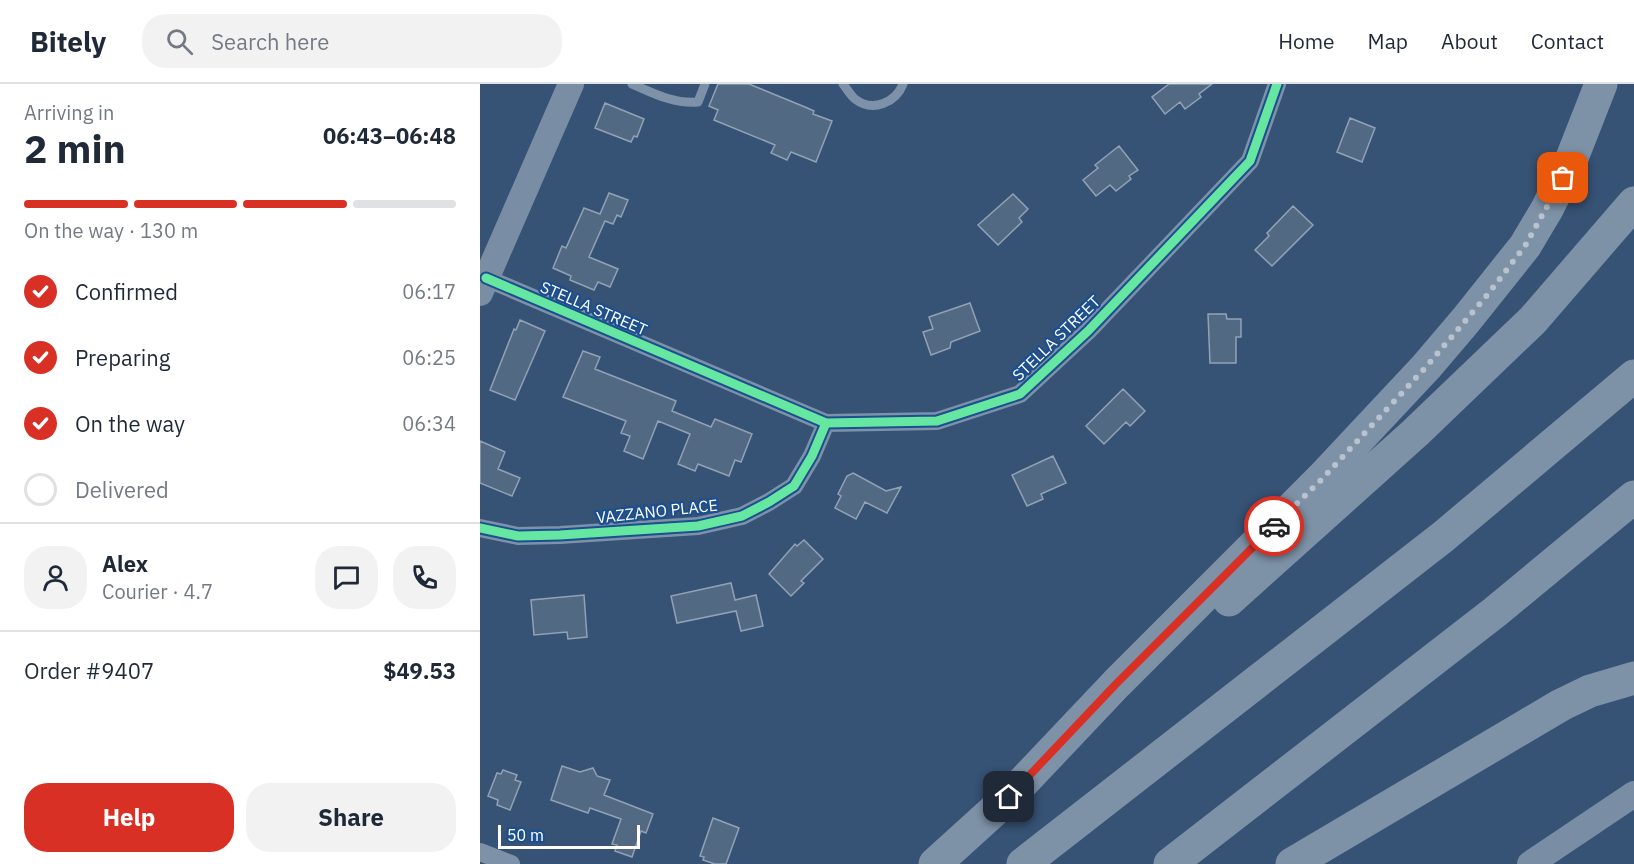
<!DOCTYPE html>
<meta charset="utf-8">
<style>
body{margin:0;font-family:"IBM Plex Sans",sans-serif;background:#f2f2f3;color:#1f2937;height:100vh;display:flex;flex-direction:column;font-size:22px;white-space:nowrap}
*{box-sizing:border-box;margin:0}
p{font-size:20px;color:#747a83}
.icon{flex:none;width:33px;height:33px;fill:none;stroke:currentColor;stroke-width:2;stroke-linecap:round;stroke-linejoin:round}
.map{position:relative;flex:1;overflow:hidden}
.side{display:flex;flex-direction:column;background:#fff;width:480px}
.side>*{flex:none}
.scale{position:absolute;left:18px;bottom:15px;width:142px;box-sizing:border-box;padding-left:6px;border:3px solid #fff;border-top:0;font-size:16px;line-height:21px;white-space:nowrap;color:#fff;-webkit-text-stroke:4px #1b4f8f;paint-order:stroke}
.pin{position:absolute;display:grid;place-items:center;width:51px;height:51px;color:#fff;margin:-26px;border-radius:12px;box-shadow:0 3px 9px #0006}
.courier{position:absolute;display:grid;place-items:center;width:60px;height:60px;margin:-30px;border:4px solid #d93025;border-radius:50%;background:#fff;color:#222;box-shadow:0 2px 8px #0007}
.head em{font-style:normal;font-weight:700}
.head div{display:flex;flex-direction:column-reverse}
.head{display:flex;align-items:center;justify-content:space-between;height:102px;padding:0 24px}
h1{font-size:39px;font-weight:700;line-height:45px}
.bar{display:grid;grid-template-columns:repeat(4,1fr);gap:9px 6px;align-content:center;height:72px;padding:0 24px}
.bar i{height:8px;border-radius:4px;background:#e0e1e3}
.bar .selected{background:#d93025}
.bar p{grid-column:span 4}
.line{display:flex;align-items:center;gap:15px;padding:0 24px;border-top:2px solid #e0e1e3}
.line div{flex:1}
.round{display:grid;place-items:center;flex:none;width:63px;height:63px;border-radius:24px;background:#f2f2f3}
ol{padding:0 24px;list-style:none}
li{display:flex;align-items:center;gap:18px;height:66px}
li p{margin-inline-start:auto}
li .icon{padding:6px;border-radius:50%;background:#d93025;color:#fff;stroke-width:4}
li:last-child{color:#747a83}
li i{width:33px;height:33px;border:3px solid #e0e1e3;border-radius:50%}
.cta{display:flex;gap:12px;margin-top:auto;padding:12px 24px}
.cta a{flex:1;height:69px;border-radius:24px;background:#d93025;color:#fff;font-size:24px;font-weight:700;line-height:69px;text-align:center}
.cta a+a{background:#f2f2f3;color:#1f2937}
header{display:flex;align-items:center;gap:36px;box-sizing:border-box;height:84px;padding:0 30px;background:#fff;border-bottom:2px solid #e0e1e3}
header strong{font-size:28px}
nav{display:flex;gap:33px;margin-inline-start:auto;font-size:21px}
.search{width:420px;height:54px;background:#f2f2f3;display:flex;align-items:center;gap:15px;box-sizing:border-box;padding:0 21px;border-radius:24px;color:#747a83;font-size:22px}
main{display:flex;flex:1;min-height:0}
.map>svg:first-child{display:block}
</style>
<header>
<strong>Bitely</strong>
<div class="search"><svg class="icon" aria-label="search" viewBox="0 0 24 24"><circle cx="10" cy="10" r="6"/><path d="M15 15l6 6"/></svg>Search here</div>
<nav><a>Home</a><a>Map</a><a>About</a><a>Contact</a></nav>
</header>
<main>
<section class="side">
<div class="head"><div><h1>2 min</h1><p>Arriving in</p></div><em>06:43–06:48</em></div>
<div class="bar"><i class="selected"></i><i class="selected"></i><i class="selected"></i><i></i><p>On the way · 130 m</p></div>
<ol>
<li><svg class="icon" aria-label="check" viewBox="0 0 24 24"><path d="M5 12l5 5 9-10"/></svg>Confirmed<p>06:17</p></li>
<li><svg class="icon" aria-label="check" viewBox="0 0 24 24"><path d="M5 12l5 5 9-10"/></svg>Preparing<p>06:25</p></li>
<li><svg class="icon" aria-label="check" viewBox="0 0 24 24"><path d="M5 12l5 5 9-10"/></svg>On the way<p>06:34</p></li>
<li><i></i>Delivered</li>
</ol>
<div class="line" style="height:108px"><a class="round"><svg class="icon" aria-label="person" viewBox="0 0 24 24"><circle cx="12" cy="8" r="4"/><path d="M4 21q1-7 8-7t8 7"/></svg></a><div><b>Alex</b><p>Courier · 4.7</p></div><a class="round"><svg class="icon" aria-label="chat" viewBox="0 0 24 24"><path d="M4 5h16v11H9l-5 4z"/></svg></a><a class="round"><svg class="icon" aria-label="phone" viewBox="0 0 24 24"><path d="M5 4h4l2 5-3 2q2 4 5 5l2-3 5 2v4C11 20 4 13 5 4z"/></svg></a></div>
<div class="line" style="height:78px"><div>Order #9407</div><b>$49.53</b></div>
<div class="cta"><a>Help</a><a>Share</a></div>
</section>
<div class="map">
<svg width="1154" height="780" viewBox="0 0 1154 780">
<rect width="100%" height="100%" fill="#365274"/>
<path fill="#526984" stroke="#92a2b6" stroke-width="1.5" d="M238,0H269L325,23L334,27L333,30L352,37L336,78L311,68L307,76L291,69L295,61L234,36L238,26L229,22Z
M689,0H732L719,10L721,13L705,25L700,18L685,30L672,13Z
M125,19L164,35L157,53L154,52L151,58L115,44Z
M870,34L895,44L882,78L857,68Z
M639,62L658,86L649,92L651,95L636,107L630,101L616,112L603,96L618,84L615,81Z
M129,109L148,116L141,133L137,131L133,140L125,137L109,173L138,185L130,203L118,198L114,206L90,196L91,192L73,184L82,162L86,164L104,124L120,130Z
M533,110L548,125L539,134L542,138L518,161L498,141Z
M813,122L833,141L792,182L775,166L789,152L787,149Z
M490,219L500,247L471,258L470,264L451,271L443,248L453,245L449,233Z
M728,230H746L747,235H761V253H756V279H730Z
M40,236L65,247L35,316L10,306L34,245L36,246Z
M103,267L120,273L115,285L196,317L192,327L231,343L235,335L272,350L261,378L255,376L249,392L218,380L215,387L198,380L210,350L178,337L163,375L144,367L150,352L141,349L146,337L83,313Z
M643,305L665,327L650,342L646,338L624,360L606,342Z
M0,357L25,368L18,385L40,394L32,412L0,399Z
M573,372L586,399L561,410L563,415L547,422L532,391Z
M373,389L406,407L421,403L407,429L385,418L376,435L355,424L361,412L358,410L367,392Z
M324,456L343,475L321,497L324,499L311,512L289,490L315,460L317,462Z
M251,499L255,516L276,511L283,542L261,547L256,527L197,539L191,512Z
M104,511L107,553L88,555L87,548L54,551L51,516Z
M82,682L100,688L113,684L117,692L130,696L124,711L173,730L166,749L161,747L152,773L135,767L137,761L132,760L141,735L110,724L108,729L71,716Z
M23,686L37,691L35,696L41,698L30,726L17,721L18,716L8,712L17,689L21,690Z
M233,734L259,744L246,780H235L223,776L224,773L220,772Z"/>
<g fill="none" stroke-linecap="round" stroke-linejoin="round">
<path stroke="#7d92a8" stroke-width="9" d="M152,0C173,9 193,20 218,18L225,0
M363,0C367,5 371,12 375,15C393,29 416,18 423,0"/>
<path stroke="#7d92a8" stroke-width="18" d="M6,194L346,339L457,337L540,310L608,247L770,77L797,0
M0,444L38,452L80,451L218,442L262,432L289,418L314,402L332,372L346,339
M0,768L31,780"/>
<path stroke="#798da4" stroke-width="26" d="M0,209L91,0
M1050,780L1154,710"/>
<path stroke="#7e92a7" stroke-width="33" d="M749,516L935,349L1053,236L1154,119
M455,780L529,713L636,600L842,394L946,283L986,236L1045,162L1067,125L1090,79L1121,0
M543,780L964,452L1154,292
M690,780L1015,528L1154,413
M812,780L1081,621L1110,607L1154,594"/>
<defs>
<path id="cycleway" d="M6,194L346,339L457,337L540,310L608,247L770,77L797,0
M0,444L38,452L80,451L218,442L262,432L289,418L314,402L332,372L346,339"/>
</defs>
<use href="#cycleway" stroke="#1b4f8f" stroke-width="13"/>
<use href="#cycleway" stroke="#66e7a1" stroke-width="9"/>
</g>
<g fill="none" stroke-linecap="round" stroke-linejoin="round">
<path stroke="#b9c2ce" stroke-width="6" stroke-dasharray="0 10.8" d="M794,442L843,394L946,283L1008,210L1045,162L1083,94"/>
<path stroke="#d93025" stroke-width="8" d="M529,713L636,600L794,442"/>
</g>
<g text-anchor="middle" dominant-baseline="central" stroke-width="4.5" stroke-linejoin="round" paint-order="stroke">
<g font-size="16" fill="#fff" stroke="#1b4f8f">
<text transform="translate(114 224) rotate(23)">STELLA STREET</text>
<text transform="translate(576 254) rotate(-44)">STELLA STREET</text>
<text transform="translate(177 427) rotate(-6)">VAZZANO PLACE</text>
</g>
</g>
</svg>
<div class="scale">50 m</div>
<div class="pin" style="left:1083px;top:94px;background:#ea580c"><svg class="icon" aria-label="bag" viewBox="0 0 24 24"><path d="M5 8h14l-1 12H6zM9 8a3 3 0 0 1 6 0"/></svg></div>
<div class="pin" style="left:529px;top:713px;background:#1f2937"><svg class="icon" aria-label="home" viewBox="0 0 24 24"><path d="M3 11l9-7 9 7M6 9v11h12V9"/></svg></div>
<div class="courier" style="left:794px;top:442px"><svg class="icon" aria-label="car" viewBox="0 0 24 24"><path d="M5 17H2v-5l4-1 3-4h7l3 4 3 1v5h-3M9 17h6M6 11h13"/><circle cx="7" cy="17" r="2"/><circle cx="17" cy="17" r="2"/></svg></div>
</div>
</main>
